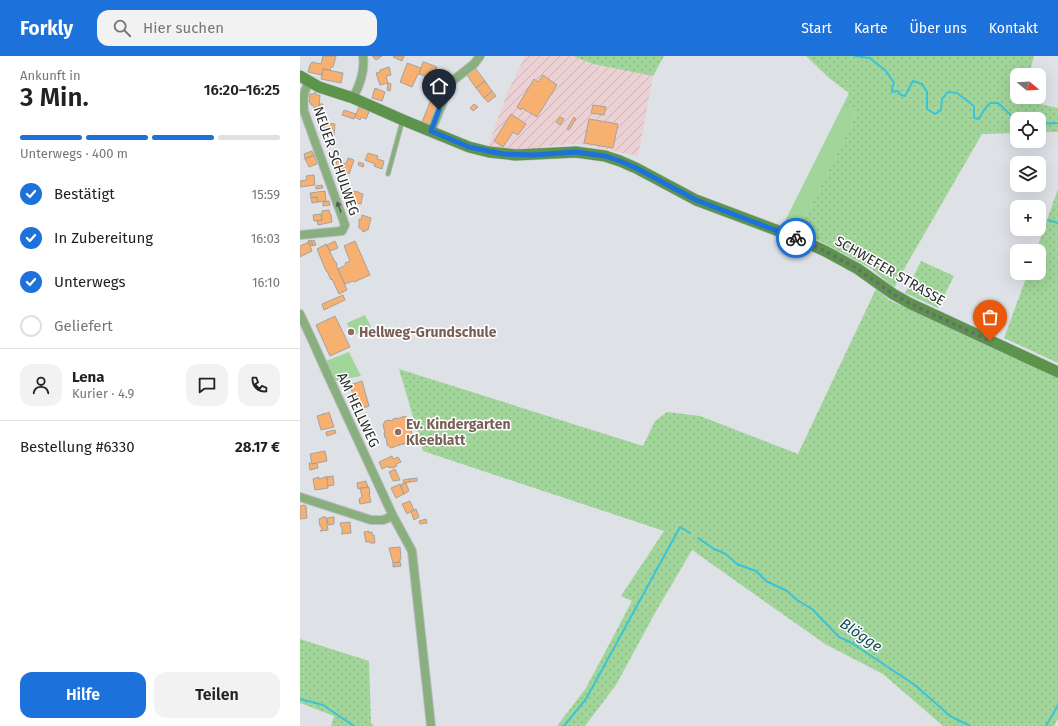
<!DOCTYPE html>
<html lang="de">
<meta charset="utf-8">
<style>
body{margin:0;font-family:"Fira Sans",sans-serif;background:#f2f2f2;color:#222;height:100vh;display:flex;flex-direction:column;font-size:15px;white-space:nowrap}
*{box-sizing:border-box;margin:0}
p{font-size:13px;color:#767676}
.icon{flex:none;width:22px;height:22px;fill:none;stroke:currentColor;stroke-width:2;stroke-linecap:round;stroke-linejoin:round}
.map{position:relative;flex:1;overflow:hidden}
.sheet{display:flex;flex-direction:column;background:#fff;width:300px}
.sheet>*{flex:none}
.needle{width:26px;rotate:108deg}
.tools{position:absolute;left:710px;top:12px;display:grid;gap:8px}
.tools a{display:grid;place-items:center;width:36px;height:36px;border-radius:8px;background:#fff;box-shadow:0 4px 16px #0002;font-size:20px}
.pin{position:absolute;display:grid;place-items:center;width:34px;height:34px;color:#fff;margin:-41px -17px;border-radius:50% 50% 50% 0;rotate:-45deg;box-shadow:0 0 4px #0007}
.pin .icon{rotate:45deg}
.courier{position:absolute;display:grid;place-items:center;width:40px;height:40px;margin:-20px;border:3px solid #1d71db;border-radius:50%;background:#fff;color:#222;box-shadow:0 1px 5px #0007}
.head em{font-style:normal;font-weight:600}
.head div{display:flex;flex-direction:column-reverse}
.head{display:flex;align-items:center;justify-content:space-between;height:68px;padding:0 20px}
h1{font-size:26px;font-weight:600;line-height:30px}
.bar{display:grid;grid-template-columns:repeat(4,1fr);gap:6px 4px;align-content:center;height:48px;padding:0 20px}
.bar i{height:5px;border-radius:3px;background:#e0e0e0}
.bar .selected{background:#1d71db}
.bar p{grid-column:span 4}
.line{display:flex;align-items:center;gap:10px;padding:0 20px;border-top:1px solid #e0e0e0}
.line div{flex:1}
.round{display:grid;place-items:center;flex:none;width:42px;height:42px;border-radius:12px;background:#f2f2f2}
ol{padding:0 20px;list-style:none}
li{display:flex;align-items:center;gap:12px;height:44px}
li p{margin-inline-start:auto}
li .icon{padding:4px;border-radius:50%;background:#1d71db;color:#fff;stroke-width:4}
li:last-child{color:#767676}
li i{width:22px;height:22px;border:2px solid #e0e0e0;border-radius:50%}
.cta{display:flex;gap:8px;margin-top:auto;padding:8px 20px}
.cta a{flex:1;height:46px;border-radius:12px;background:#1d71db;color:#fff;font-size:16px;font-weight:600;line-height:46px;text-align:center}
.cta a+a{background:#f2f2f2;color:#222}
header{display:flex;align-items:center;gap:24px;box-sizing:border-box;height:56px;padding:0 20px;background:#1d71db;color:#fff}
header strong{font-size:19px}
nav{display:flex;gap:22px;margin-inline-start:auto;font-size:14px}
.search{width:280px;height:36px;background:#f2f2f2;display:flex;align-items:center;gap:10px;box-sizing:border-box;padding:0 14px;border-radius:12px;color:#767676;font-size:15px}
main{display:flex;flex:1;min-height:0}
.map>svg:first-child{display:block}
</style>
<header>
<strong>Forkly</strong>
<div class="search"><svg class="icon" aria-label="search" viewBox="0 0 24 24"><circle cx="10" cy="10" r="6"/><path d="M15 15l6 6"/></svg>Hier suchen</div>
<nav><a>Start</a><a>Karte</a><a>Über uns</a><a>Kontakt</a></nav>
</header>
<main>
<section class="sheet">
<div class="head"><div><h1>3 Min.</h1><p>Ankunft in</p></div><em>16:20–16:25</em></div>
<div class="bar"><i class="selected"></i><i class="selected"></i><i class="selected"></i><i></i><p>Unterwegs · 400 m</p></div>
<ol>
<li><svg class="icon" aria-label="check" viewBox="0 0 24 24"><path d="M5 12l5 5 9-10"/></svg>Bestätigt<p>15:59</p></li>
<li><svg class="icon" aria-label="check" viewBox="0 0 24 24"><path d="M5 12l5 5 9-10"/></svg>In Zubereitung<p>16:03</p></li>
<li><svg class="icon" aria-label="check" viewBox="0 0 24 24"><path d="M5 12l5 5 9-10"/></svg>Unterwegs<p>16:10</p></li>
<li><i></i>Geliefert</li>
</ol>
<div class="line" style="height:72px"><a class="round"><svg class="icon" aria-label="person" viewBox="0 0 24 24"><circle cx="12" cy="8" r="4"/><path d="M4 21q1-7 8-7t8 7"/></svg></a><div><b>Lena</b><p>Kurier · 4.9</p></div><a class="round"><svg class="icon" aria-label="chat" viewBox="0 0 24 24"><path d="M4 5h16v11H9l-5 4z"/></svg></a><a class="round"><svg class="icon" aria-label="phone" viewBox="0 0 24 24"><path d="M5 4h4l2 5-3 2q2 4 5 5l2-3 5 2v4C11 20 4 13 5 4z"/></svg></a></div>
<div class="line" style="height:52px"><div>Bestellung #6330</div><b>28.17 €</b></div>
<div class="cta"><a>Hilfe</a><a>Teilen</a></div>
</section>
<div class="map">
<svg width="758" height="670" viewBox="0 0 758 670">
<defs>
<pattern id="industrial-furrows" width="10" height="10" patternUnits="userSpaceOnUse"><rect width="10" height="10" fill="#ebd0d4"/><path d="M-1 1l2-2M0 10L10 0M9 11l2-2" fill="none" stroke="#cab3b6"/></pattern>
<pattern id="grass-dots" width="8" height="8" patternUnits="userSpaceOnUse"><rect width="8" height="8" fill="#a1d59a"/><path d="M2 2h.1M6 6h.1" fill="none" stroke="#8bb785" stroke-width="1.8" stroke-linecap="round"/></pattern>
</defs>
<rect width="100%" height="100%" fill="#dee2e7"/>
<path fill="url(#industrial-furrows)" d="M225,0H273L293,8L353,20L338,100L280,88H271L215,94L200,93L188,90L207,37Z"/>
<path fill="url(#grass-dots)" d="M273,0H364L353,20L293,8Z
M506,0H734L729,19H717V41H724L723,44L758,52V76H739V63H717V77L682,78L607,208L594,232L572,213L499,174L557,57L543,49L549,37L529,22Z
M758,133V307L704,282L728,217H739V195H736Z
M621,205L654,220L638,252L605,237Z
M576,233L589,244L758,322V663L754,670H643L583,618L525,588L392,494L355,557L316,629L285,670H257L286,632L332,545L321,540L364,475L123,395L99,313L343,390L355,365L367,356L400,360L498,398L548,292Z
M0,583L69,605L71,667L74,670H31L34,660L0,647Z"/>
<path fill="#a1d59a" d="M543,49L557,57L499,174L483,169Z
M65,259L71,271L52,280L47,267Z
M49,296L61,320L35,325L26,305Z"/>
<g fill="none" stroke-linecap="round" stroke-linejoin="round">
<path stroke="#3bc4d7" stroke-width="2" d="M555,0L570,2L586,15L594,27L592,32V36L598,35L601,39L605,40L613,25L622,28L627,36V53L635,58L641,54L642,43L648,36L657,37L674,50V62L679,63L684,54L690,47H698L717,65
M739,68L758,67
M748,164L758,167
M398,482L414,493L426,498L437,508L456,515L466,525L487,535L497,544L512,553L539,581L550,586L615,629L650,660L670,670
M0,643L23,649L54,670
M264,670L286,643L380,471L390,477
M746,670L758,649"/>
</g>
<path fill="#f7b070" stroke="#a6a19e" d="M23,0H36L33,11H31L30,14L23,13L22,19L8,16L10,9L12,6L21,8Z
M72,0H82L76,4Z
M94,0H104L102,5L93,1Z
M123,6H124L137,11L132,23L119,18Z
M107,7L121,12L119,18H118L112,31L100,26L107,8Z
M89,11L91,19L86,20L88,27L80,29L76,17L80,16V14Z
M175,12L185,25L176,32L167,19Z
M23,13L43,17L41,27L21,23Z
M243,19L257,29L237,61L222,52L221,54L217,51L234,23L238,26Z
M185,25L192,35L184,42L176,32Z
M88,27L91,28L90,35L87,34Z
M75,32L85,36L82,45L72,42Z
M192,35L196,40L188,46L184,42Z
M14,37H16V39H20L19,54H14V50L11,49V47L9,46L10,38H13Z
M132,41L140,44L130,69L122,66Z
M19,48H23L22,54H19Z
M174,48L178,51L173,55L170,52Z
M293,49L306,51L304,59L291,57Z
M59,51L63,53V51L66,53V54L69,56L66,63L61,61L60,64L55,61Z
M44,54L56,58L54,63L42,59Z
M211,58L226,68L218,79L213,76L203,91L194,85Z
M260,61L264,63L260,69L256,66Z
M274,61L276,63L269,74L267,73Z
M289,63L318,68L313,92L284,87Z
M25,67L35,68L34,80L24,79V74H23V70H25Z
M12,95L14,99L5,103L4,98Z
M68,97L78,100L77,103L84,105L82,113L74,110L75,108L65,104Z
M14,99L17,108L9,111L5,103Z
M48,102L54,104L49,118L34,113L37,105L46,108Z
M59,106L64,108L63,111L58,109Z
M14,119L15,129L0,131V125L7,124L6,120Z
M22,129L23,132L16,133V130Z
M25,135L26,145L18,146L17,141L11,142L10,137Z
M50,135L59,136V137L63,138L61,148L48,146Z
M17,141L18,146L12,147L11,142Z
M29,145L30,149L23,150V146Z
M29,154L30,158H31L32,166L18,169L17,165L22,164L21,159H22V155Z
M21,158L22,164L14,165L13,159Z
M62,159L71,162L68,174H65V176L62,175V173L59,172V163L61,164Z
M11,184L13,189L10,190L8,185Z
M14,184L16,189L13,190L11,185Z
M35,185L38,192L30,195L27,189Z
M55,185L70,219L54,226L53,225L45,228L38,213L46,209L45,207L50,205L44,190Z
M9,186L12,195L0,201V190Z
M26,188L35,206H36L37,209H36L47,234L39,238L32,223L31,224L27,215H26L17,193Z
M43,239L45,244L24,254L22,248Z
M35,260L50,291L30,300L16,269Z
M62,325L69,350L56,355L53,346L55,345L50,329Z
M29,356L34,371L21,374L17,360L24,358L23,357L25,358Z
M105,360L109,363L110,371H111L112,375H111L114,383L112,387L106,388V387L103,388L104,389L103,388L99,389L100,390L99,389L91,392L87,389L86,381L85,382L84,377H85L83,369L85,365L90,364V365L93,364V363L97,362V363Z
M35,374L36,377L27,380L26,376Z
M25,395L27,405L12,408L10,398Z
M92,400L93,403L98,401L101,406L96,408L97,410L92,412V411L89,412L88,410L82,413L79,406Z
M9,407H12V408L17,407L18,412L10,414Z
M95,413L100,424L93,425L89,416Z
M26,420L27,421L28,432L15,434L13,423L19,421V423L26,421Z
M33,420L34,429L28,430L27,421Z
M117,422V425L110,426L109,423Z
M109,423L110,426L104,427L103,424Z
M66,425L68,431L58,433L57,427Z
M104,427H106L109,435L104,438L100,429Z
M100,428L104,438L96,442L91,432Z
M69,431L70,438H69L71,446L60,448L59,443L62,441L60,432Z
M110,445L114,454L107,458L102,448Z
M4,449L6,450L7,462L0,463V450Z
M116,453L119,461L114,464L111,456Z
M22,461H26L28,474L20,475L22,474L21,470H20L19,463L22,462Z
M34,461V468L28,469L27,462Z
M126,463L127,467L120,468L119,465Z
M50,466L51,477L41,478L42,477V471H41L40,467Z
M69,475V477L72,476V479H74L75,487H70V486H66L64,476Z
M100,491L101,503H100V506L93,507L89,492Z
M100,506L101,510L93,511V507Z"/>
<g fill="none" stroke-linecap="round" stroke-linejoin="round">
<defs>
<path id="lane" d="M88,118L101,70L103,64"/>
<path id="street" d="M53,42C60,29 65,14 63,0
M131,75L151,26L174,8L180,0
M0,179L42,175L45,169L4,55C3,43 3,37 9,26
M0,258L13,286L26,315L93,460L112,495L131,670
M0,441L71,464H83L93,460"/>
<path id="secondary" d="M0,20L19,31L53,42L103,64L169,91L189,96L216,99L276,96L305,100L320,105L336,112L396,144L492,180L525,195L558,213L593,238L611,248L758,316"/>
</defs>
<use href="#lane" stroke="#babec2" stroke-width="5.5"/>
<use href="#street" stroke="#babec2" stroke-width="10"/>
<use href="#secondary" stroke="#babec2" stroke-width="12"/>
<use href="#lane" stroke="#89af7f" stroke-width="4"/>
<use href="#street" stroke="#89af7f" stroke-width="8"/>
<use href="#secondary" stroke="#5c944c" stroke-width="11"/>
</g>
<defs><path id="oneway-solid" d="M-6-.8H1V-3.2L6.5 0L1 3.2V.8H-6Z"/></defs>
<use fill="#50604e" href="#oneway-solid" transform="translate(39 151) rotate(-110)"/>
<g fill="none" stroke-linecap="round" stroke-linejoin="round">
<path stroke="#696c6f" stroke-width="4" stroke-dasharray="0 7.2" d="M496,182L525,195L558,213L593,238L611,248L690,285"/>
<path stroke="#1d71db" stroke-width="5" d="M139,54L131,75L169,91L203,98L234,99L276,96L305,100L320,105L336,112L396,144L496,182"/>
</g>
<g fill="#8d6e63" stroke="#fff" stroke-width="1.5">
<circle cx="51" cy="276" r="4"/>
<circle cx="98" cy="376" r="4"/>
</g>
<g text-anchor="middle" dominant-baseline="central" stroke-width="3" stroke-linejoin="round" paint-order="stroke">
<g font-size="14" fill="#2a2c2e" stroke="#fff">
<text transform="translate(36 105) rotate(71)">NEUER SCHULWEG</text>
<text transform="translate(590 215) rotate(30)">SCHWEFER STRASSE</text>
<text transform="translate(58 354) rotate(65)">AM HELLWEG</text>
</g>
<g font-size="14" font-weight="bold" fill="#785e54" stroke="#fff" text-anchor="start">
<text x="59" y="276">Hellweg-Grundschule</text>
<text x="106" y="368">Ev. Kindergarten<tspan x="106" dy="16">Kleeblatt</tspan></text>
</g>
<g font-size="15" font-style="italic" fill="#114b53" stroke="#fff">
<text transform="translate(561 579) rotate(34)">Blögge</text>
</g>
</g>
</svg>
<div class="tools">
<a><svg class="needle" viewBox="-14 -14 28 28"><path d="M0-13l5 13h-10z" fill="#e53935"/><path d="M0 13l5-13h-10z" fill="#767676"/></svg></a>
<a><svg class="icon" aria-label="locate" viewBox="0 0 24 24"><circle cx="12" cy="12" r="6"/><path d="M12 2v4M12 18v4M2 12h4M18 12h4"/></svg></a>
<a><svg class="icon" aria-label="layers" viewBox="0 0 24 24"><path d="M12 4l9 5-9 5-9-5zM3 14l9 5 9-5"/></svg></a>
<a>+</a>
<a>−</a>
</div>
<div class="pin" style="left:690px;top:285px;background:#ea580c"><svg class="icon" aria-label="bag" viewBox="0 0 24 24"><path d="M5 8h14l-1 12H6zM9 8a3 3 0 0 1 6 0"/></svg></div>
<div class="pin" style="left:139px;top:54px;background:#1f2937"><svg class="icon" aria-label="home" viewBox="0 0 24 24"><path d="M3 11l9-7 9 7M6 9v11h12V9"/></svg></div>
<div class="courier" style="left:496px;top:182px"><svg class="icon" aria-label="bike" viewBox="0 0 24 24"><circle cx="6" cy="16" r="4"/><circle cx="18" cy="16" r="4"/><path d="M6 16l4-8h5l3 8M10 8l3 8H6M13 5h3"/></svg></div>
</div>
</main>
